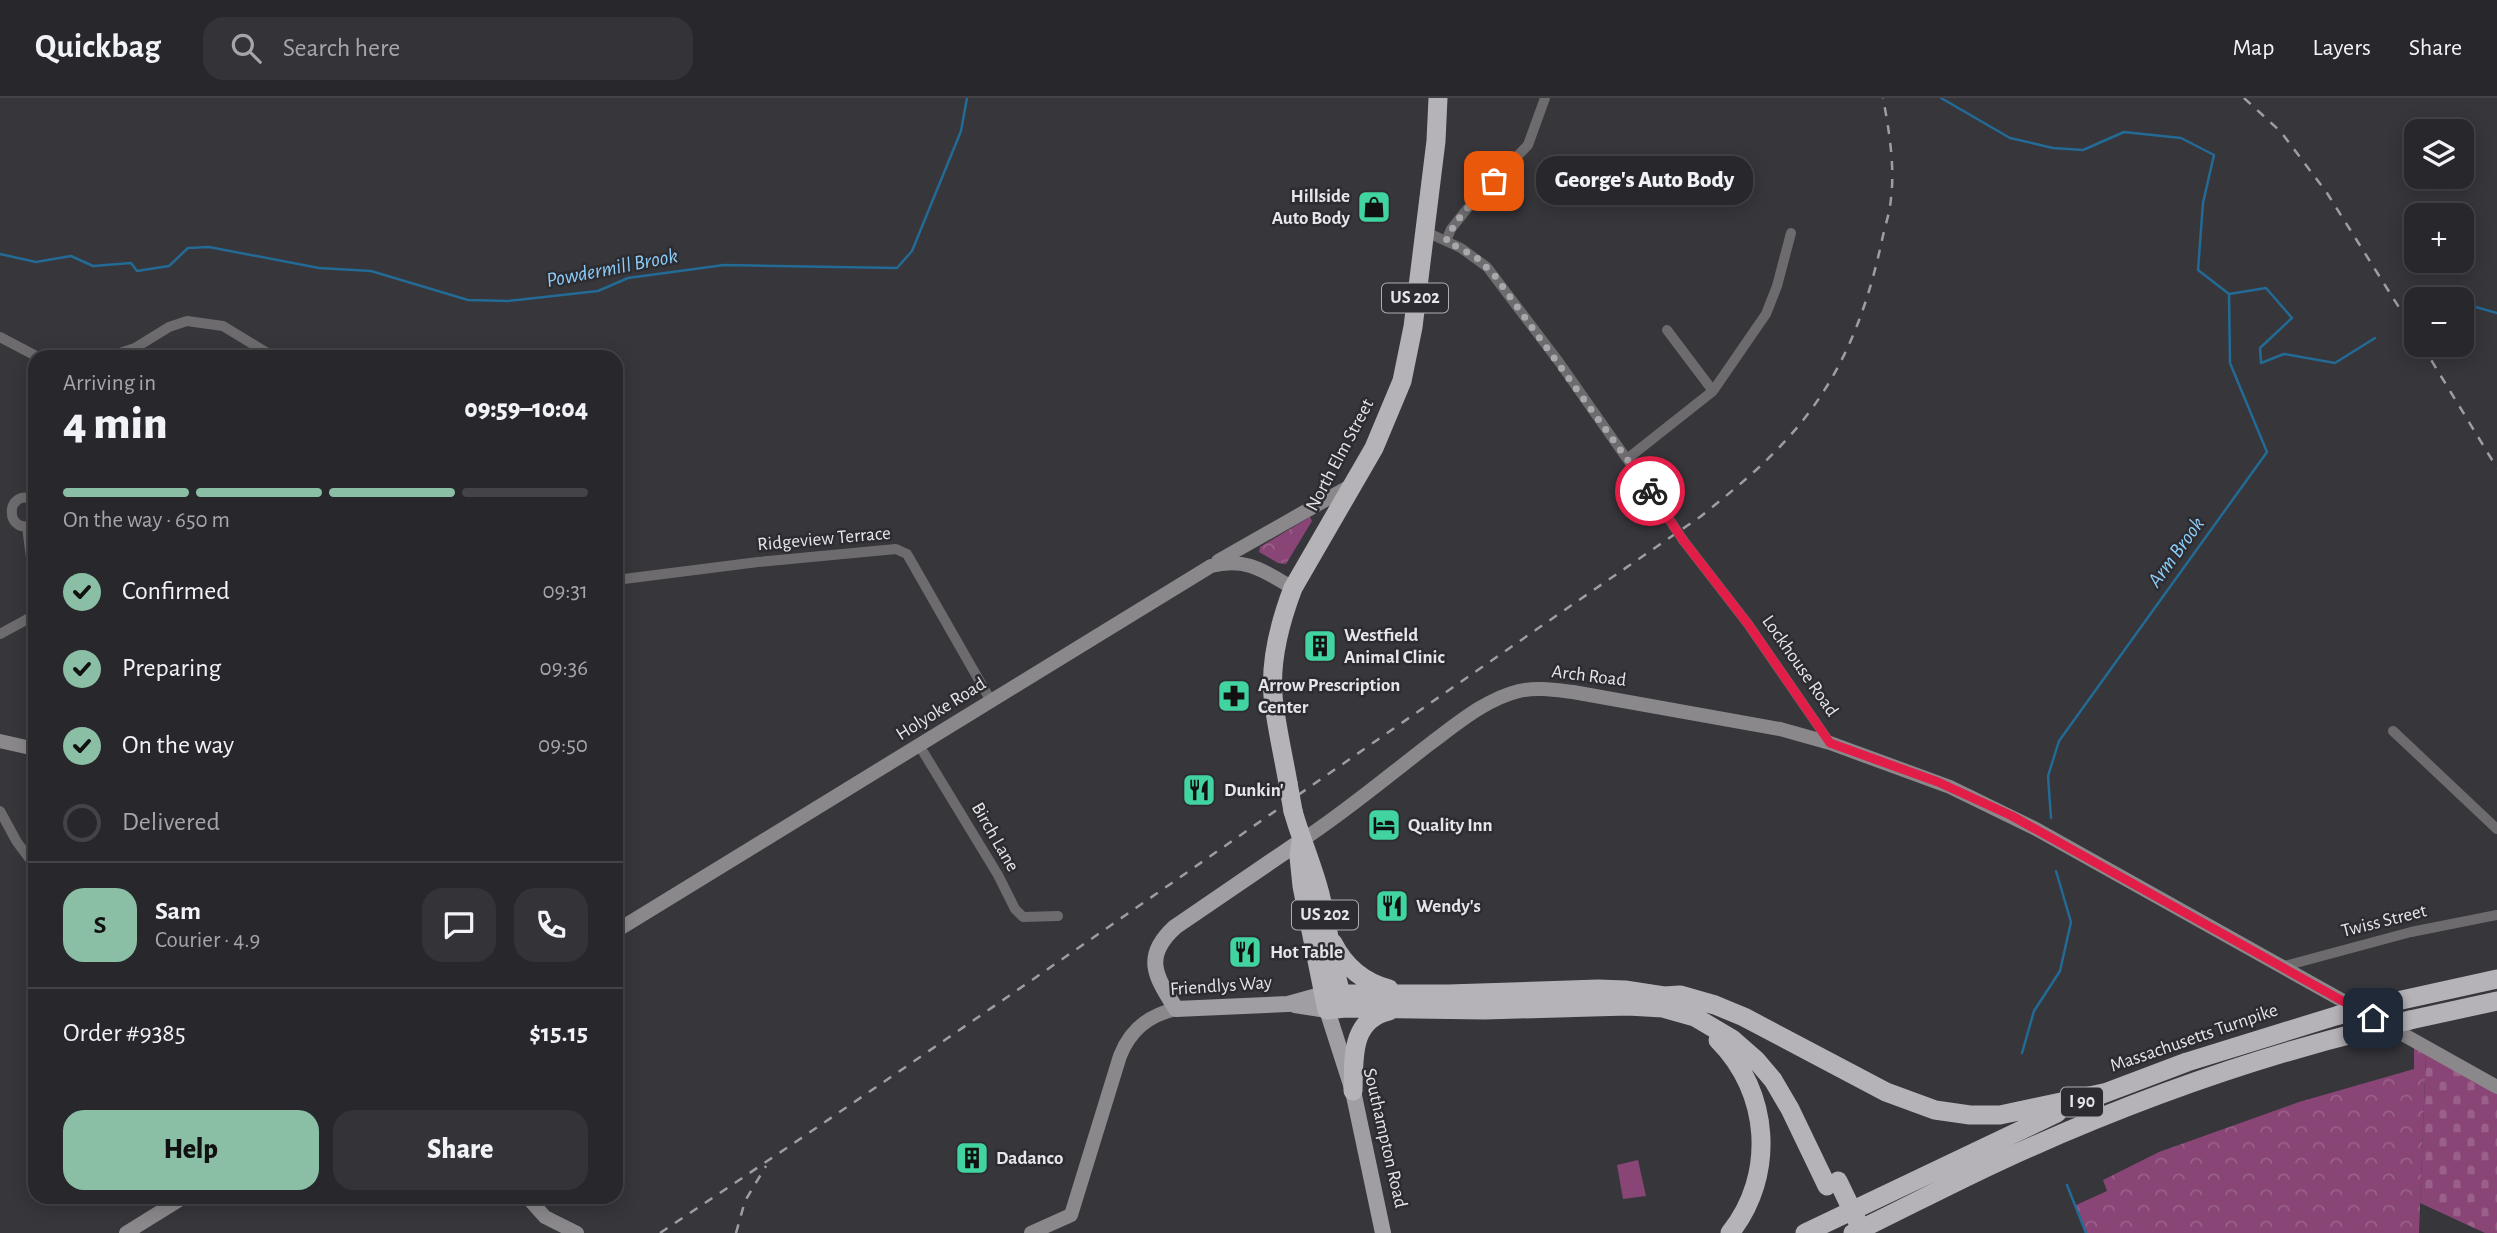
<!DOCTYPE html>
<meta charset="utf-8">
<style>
body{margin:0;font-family:"Alegreya Sans",sans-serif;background:#343438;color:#f1f3f6;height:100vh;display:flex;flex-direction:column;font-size:26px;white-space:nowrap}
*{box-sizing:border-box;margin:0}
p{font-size:23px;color:#a5a6a9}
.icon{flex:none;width:38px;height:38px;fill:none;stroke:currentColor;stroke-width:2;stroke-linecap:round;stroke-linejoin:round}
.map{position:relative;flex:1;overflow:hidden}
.drawer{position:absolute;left:28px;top:252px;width:595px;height:854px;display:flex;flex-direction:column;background:#28282c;border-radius:21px;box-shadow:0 4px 18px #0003,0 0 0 2px #444448}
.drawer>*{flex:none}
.controls{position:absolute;left:2404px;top:21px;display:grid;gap:14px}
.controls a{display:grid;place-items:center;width:70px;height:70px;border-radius:14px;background:#28282c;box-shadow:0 4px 18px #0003,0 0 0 2px #444448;font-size:35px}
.pin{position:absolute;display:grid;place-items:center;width:60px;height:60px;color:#fff;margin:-30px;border-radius:14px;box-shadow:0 4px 10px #0006}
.courier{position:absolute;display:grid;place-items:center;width:70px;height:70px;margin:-35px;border:5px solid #e11d48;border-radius:50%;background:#fff;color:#222;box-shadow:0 2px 9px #0007}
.bubble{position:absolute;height:49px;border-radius:21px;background:#28282c;box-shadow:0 4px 18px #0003,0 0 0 2px #444448;font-size:23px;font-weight:800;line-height:49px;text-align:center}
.overview em{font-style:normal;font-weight:800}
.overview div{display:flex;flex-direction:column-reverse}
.overview{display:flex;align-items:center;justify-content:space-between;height:119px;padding:0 35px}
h1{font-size:46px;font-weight:800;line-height:52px}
.bar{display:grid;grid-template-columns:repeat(4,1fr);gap:10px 7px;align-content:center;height:84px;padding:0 35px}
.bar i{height:9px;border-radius:5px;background:#444448}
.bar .selected{background:#8abfa5}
.bar p{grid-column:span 4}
.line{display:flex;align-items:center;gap:18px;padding:0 35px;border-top:2px solid #444448}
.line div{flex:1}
.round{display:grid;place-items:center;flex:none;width:74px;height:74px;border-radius:21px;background:#343438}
ol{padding:0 35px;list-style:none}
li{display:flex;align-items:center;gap:21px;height:77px}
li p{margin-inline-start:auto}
li .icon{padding:7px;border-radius:50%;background:#8abfa5;color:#111;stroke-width:4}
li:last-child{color:#a5a6a9}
li i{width:38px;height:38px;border:4px solid #444448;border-radius:50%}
.action{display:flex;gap:14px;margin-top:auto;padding:14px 35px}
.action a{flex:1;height:80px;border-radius:21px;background:#8abfa5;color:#111;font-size:28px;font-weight:800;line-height:80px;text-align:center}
.action a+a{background:#343438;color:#f1f3f6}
header{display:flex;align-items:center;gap:42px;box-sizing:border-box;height:98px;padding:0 35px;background:#28282c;border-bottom:2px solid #444448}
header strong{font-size:33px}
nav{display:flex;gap:38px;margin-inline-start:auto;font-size:24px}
.search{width:490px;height:63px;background:#343438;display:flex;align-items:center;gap:18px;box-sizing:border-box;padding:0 24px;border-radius:21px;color:#a5a6a9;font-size:26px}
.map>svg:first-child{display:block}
</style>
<header>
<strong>Quickbag</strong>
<div class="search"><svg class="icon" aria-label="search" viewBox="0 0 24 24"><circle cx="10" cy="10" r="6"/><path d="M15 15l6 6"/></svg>Search here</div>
<nav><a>Map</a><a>Layers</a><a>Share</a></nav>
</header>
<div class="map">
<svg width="2497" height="1135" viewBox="0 0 2497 1135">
<defs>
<pattern id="cemetery-stones" width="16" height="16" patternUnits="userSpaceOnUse" patternTransform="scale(1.75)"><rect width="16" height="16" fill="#894576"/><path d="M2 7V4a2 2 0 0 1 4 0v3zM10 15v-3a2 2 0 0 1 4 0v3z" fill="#9a608a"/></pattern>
<pattern id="park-crowns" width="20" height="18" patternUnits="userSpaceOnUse" patternTransform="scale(1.75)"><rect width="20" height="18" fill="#894576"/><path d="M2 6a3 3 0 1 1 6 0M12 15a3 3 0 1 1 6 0" fill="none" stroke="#9a608a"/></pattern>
</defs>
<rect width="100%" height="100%" fill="#36363b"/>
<path fill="url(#cemetery-stones)" d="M2426,955L2497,996V1135H2485L2420,1105Z"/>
<path fill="url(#park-crowns)" d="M1310,419L1312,423L1286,466L1278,465L1259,454L1260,449Z
M2414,950L2426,955L2419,1135H2086L2079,1115L2074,1108L2107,1093L2103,1082L2159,1054L2299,1004L2414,971Z"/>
<path fill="#894576" d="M1638,1062L1646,1098L1623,1101L1617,1067Z"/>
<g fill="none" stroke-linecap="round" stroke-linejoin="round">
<path stroke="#236a95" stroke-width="2.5" d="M1941,0L2010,40L2053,50L2083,52L2124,34L2181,40L2214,57L2203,105L2198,172L2229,196L2266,190L2292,220L2260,250L2261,265L2284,256L2335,265L2375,240
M0,156L36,164L71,158L93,168L131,165L137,173L169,168L188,150L209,149L319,170L371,173L468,202L508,203L598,193L628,180L724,167L897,170L912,153L961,33L967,0
M2447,201H2448
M2462,205L2497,215
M2051,720L2048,678L2059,643L2267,354L2230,265L2229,196
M2022,955L2034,913L2060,873L2071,824L2056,773
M2067,1087L2086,1135"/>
<path stroke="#6d6b6d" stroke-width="10" d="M1424,133L1461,150L1487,169L1559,264L1669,421
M1446,143L1451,131L1467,111L1528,47L1545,0
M1667,232L1713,293
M0,239L38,259
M107,259L135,250L169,229L187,223L223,228L274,259
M1627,361L1713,293L1766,216L1777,188L1791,135
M35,402C4,388 4,440 35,426
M27,429L35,489
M1683,442L1748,526L1830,645
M616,482L758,464L896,451L907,456L991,603
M0,536L35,517
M2393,633L2497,731
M919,647L998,777L1015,811L1023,819L1058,818
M0,713L17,744L35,768
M2281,869L2411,834L2497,817"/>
<path stroke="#8b888c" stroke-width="14" d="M1218,463L1350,388
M0,643L35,651
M1301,743C1347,713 1388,678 1431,645C1458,625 1486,601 1519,593C1537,589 1555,592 1573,594L1780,631L1830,645L1950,689L2036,731L2497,989
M616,833L1211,468C1246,459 1264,473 1293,490
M527,1099L545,1119L577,1135
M126,1135L184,1099
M1031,1135L1071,1117L1120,958C1130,932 1148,917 1176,911"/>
<path stroke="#a19ea3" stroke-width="16" d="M1301,743L1175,829C1142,859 1156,879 1176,911L1288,906L1324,896
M1295,907L1327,912L1353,993L1383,1135"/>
<path stroke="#b6b3b8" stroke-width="19" d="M1288,685C1283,656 1276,627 1273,598C1270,561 1280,524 1293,490L1374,350L1402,283L1413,229L1436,43L1438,0
M1293,713C1301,742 1314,770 1321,800C1330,835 1332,871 1344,905
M1301,743L1299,759L1302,788L1327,912L1345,910L1485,912L1628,908L1663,910L1695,919L1732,941L1756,962L1773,982L1790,1011L1827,1088
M1333,845C1345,869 1363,884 1389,891
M1324,896H1448L1598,891L1625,892L1664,898L1680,897L1715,907L1744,919L1886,994L1935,1012L1970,1017H2000L2108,994
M2379,907L2497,881
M2410,922L2497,903
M1718,942C1770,994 1776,1077 1730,1135
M1353,993C1354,961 1350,922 1389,913
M2097,998L2187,964L2339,917
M1805,1135L2057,1015
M1853,1135C1903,1111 1952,1085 2002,1062C2120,1008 2242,963 2368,932"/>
<path stroke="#9e9da2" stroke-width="2.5" stroke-dasharray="9 9" stroke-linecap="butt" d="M2244,0L2281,34L2327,95L2417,238
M2422,247L2497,370
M660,1135C1010,902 1353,656 1700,419C1731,394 1761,370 1787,341C1840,283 1866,217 1882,142C1885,128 1890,114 1891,100C1895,69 1889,31 1883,0
M736,1135L745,1103L766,1068"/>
<path stroke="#6d6b6d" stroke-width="10" d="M1669,421L1683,442"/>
<path stroke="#b6b3b8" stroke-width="19" d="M1288,685L1293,713
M2339,917L2379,907
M2368,932L2410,922
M1838,1083L1863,1135"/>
</g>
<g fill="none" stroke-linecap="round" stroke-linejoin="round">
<path stroke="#a8a8ac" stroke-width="7" stroke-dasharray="0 12.6" d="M1494,83C1476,101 1456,119 1446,143L1476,159L1495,178L1650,393"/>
<path stroke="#e11d48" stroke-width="9" d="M1650,393L1683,442L1748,526L1830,645L1938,684L2012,718L2373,920"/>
</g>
<defs>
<symbol id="shop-square" viewBox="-11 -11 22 22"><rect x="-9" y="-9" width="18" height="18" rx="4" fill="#41d4a1" stroke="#2c2c31"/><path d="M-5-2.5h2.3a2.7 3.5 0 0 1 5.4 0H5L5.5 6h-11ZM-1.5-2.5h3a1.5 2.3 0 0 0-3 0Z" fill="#111"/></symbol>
<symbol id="building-square" viewBox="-11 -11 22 22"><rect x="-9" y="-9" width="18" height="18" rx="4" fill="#41d4a1" stroke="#2c2c31"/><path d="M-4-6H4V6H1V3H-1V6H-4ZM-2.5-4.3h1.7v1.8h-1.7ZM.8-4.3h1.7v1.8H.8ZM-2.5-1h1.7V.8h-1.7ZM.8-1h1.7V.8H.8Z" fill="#111"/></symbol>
<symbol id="pharmacy-square" viewBox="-11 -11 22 22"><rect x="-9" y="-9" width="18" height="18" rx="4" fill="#41d4a1" stroke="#2c2c31"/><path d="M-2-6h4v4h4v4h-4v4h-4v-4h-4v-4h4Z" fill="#111"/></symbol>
<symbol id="restaurant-square" viewBox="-11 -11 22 22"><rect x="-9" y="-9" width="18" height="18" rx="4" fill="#41d4a1" stroke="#2c2c31"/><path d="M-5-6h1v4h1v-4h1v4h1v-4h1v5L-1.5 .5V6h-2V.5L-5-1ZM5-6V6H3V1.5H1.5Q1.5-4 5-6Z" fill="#111"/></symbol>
<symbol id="hotel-square" viewBox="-11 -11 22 22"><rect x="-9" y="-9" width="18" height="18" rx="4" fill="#41d4a1" stroke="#2c2c31"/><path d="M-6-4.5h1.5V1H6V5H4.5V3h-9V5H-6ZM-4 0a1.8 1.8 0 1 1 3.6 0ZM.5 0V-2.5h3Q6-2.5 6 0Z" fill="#111"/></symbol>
</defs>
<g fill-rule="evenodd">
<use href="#shop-square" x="1355" y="90" width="38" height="38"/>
<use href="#building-square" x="1301" y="529" width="38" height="38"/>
<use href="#pharmacy-square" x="1215" y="579" width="38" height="38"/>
<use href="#restaurant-square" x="1180" y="673" width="38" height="38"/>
<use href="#hotel-square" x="1365" y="708" width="38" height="38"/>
<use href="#restaurant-square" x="1373" y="789" width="38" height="38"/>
<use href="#restaurant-square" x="1226" y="835" width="38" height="38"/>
<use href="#building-square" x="953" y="1041" width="38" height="38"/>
</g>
<g text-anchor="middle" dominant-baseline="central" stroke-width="5" stroke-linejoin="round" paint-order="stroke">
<g fill="#2c2c31" stroke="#aeaeb2" stroke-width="2">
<rect x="1382" y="185.5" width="66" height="29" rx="5"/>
<rect x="1292" y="802.5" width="66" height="29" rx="5"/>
<rect x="2061" y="989.5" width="42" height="29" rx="5"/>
</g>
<g font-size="18" font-weight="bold" fill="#e6e5e9">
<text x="1415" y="200">US 202</text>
<text x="1325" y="817">US 202</text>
<text x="2082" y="1004">I 90</text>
</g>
<g font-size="19" font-weight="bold" fill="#e6e5e9" stroke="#2c2c31" text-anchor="start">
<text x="1350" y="98" text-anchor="end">Hillside<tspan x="1350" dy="22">Auto Body</tspan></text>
<text x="1344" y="537">Westfield<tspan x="1344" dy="22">Animal Clinic</tspan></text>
<text x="1258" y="587">Arrow Prescription<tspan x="1258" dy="22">Center</tspan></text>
<text x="1224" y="692">Dunkin'</text>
<text x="1408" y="727">Quality Inn</text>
<text x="1416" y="808">Wendy's</text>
<text x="1270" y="854">Hot Table</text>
<text x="996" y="1060">Dadanco</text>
</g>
<g font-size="19" fill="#e6e5e9" stroke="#2c2c31">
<text transform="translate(1340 357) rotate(-62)">North Elm Street</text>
<text transform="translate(824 441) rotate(-5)">Ridgeview Terrace</text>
<text transform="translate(1800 568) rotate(55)">Lockhouse Road</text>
<text transform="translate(1589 578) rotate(7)">Arch Road</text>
<text transform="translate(941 611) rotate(-32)">Holyoke Road</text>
<text transform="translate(995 739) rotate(60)">Birch Lane</text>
<text transform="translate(2384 823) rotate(-14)">Twiss Street</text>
<text transform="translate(1221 888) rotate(-4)">Friendlys Way</text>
<text transform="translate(2194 940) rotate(-19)">Massachusetts Turnpike</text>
<text transform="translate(1385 1040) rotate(77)">Southampton Road</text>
</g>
<g font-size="21" font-style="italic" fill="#8dcdfa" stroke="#2c2c31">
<text transform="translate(612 170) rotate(-11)">Powdermill Brook</text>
<text transform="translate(2176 454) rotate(-54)">Arm Brook</text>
</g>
</g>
</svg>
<div class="controls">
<a><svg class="icon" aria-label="layers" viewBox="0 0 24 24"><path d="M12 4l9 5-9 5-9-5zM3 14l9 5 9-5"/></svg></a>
<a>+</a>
<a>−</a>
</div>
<div class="pin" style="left:1494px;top:83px;background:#ea580c"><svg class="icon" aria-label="bag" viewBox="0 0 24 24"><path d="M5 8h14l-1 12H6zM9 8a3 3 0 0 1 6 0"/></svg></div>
<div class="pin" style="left:2373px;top:920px;background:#1f2937"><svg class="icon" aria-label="home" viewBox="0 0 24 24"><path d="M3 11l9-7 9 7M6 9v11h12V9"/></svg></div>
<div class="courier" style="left:1650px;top:393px"><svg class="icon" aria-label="bike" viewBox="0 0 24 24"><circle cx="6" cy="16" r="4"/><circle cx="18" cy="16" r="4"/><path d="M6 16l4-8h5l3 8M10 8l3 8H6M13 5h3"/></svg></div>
<div class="bubble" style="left:1536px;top:58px;width:217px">George's Auto Body</div>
<section class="drawer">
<div class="overview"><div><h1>4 min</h1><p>Arriving in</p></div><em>09:59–10:04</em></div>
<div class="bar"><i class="selected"></i><i class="selected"></i><i class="selected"></i><i></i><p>On the way · 650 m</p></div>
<ol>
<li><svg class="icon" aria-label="check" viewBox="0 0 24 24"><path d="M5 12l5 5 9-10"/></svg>Confirmed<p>09:31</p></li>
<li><svg class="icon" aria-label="check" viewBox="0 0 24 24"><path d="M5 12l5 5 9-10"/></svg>Preparing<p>09:36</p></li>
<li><svg class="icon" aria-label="check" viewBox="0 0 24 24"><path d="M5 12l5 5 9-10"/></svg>On the way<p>09:50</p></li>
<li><i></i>Delivered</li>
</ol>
<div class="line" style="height:126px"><b class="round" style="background:#8abfa5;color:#111">S</b><div><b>Sam</b><p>Courier · 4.9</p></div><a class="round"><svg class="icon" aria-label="chat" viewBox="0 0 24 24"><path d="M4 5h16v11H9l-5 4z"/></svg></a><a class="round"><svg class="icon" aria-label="phone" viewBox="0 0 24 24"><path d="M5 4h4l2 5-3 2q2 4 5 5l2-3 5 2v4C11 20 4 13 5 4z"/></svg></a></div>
<div class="line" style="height:91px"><div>Order #9385</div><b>$15.15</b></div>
<div class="action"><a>Help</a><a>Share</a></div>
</section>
</div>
